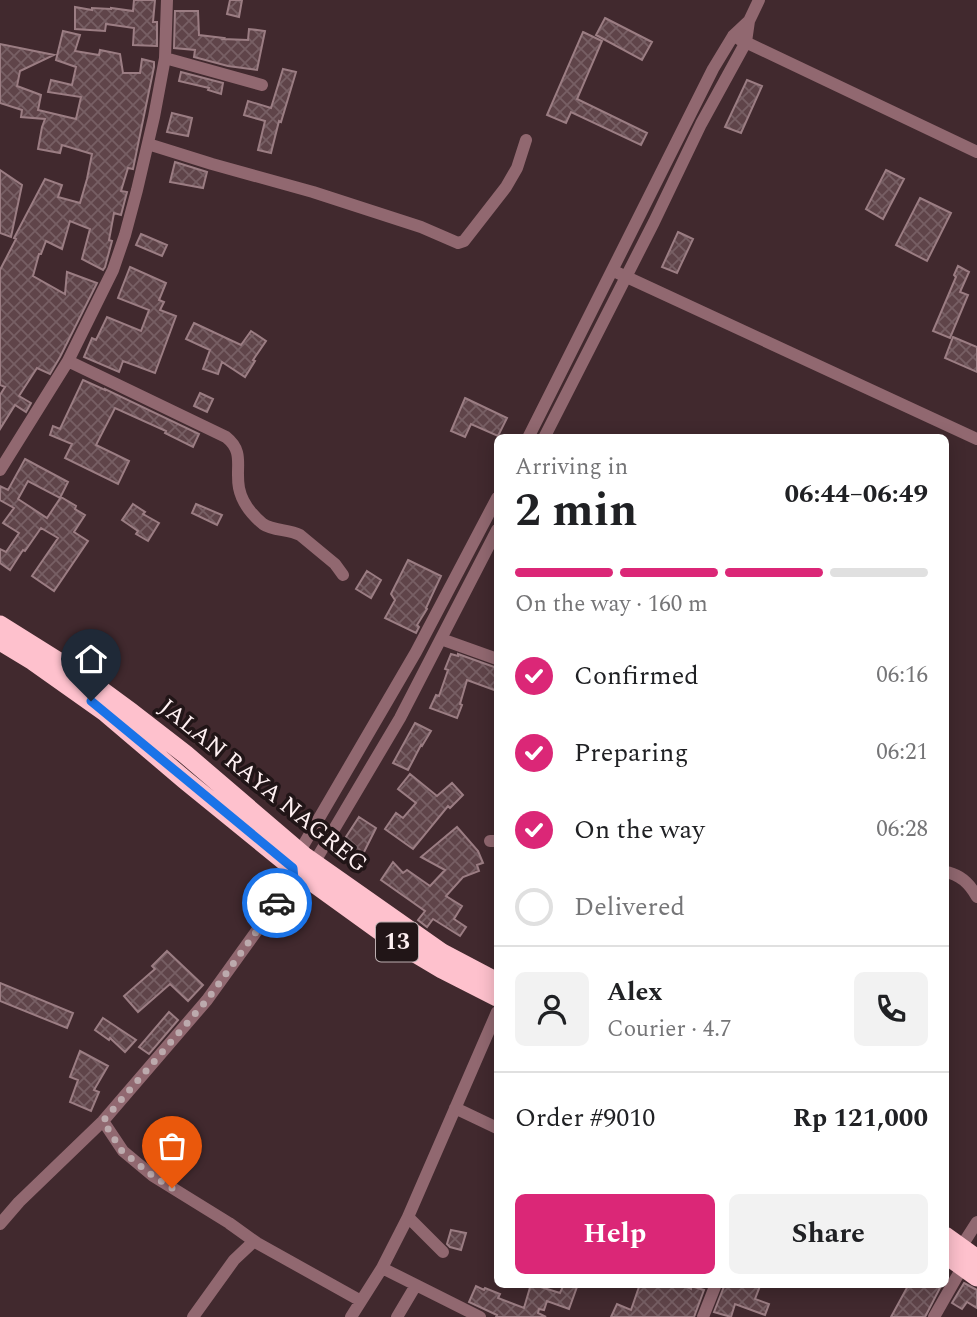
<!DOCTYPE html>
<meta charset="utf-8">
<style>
body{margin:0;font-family:Spectral,serif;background:#f2f2f2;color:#202124;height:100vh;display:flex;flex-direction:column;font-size:26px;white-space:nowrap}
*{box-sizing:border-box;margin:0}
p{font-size:23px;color:#757577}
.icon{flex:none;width:38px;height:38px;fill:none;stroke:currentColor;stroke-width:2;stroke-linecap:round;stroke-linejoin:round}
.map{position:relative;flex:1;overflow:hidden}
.panel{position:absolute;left:494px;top:434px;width:455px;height:854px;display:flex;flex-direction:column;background:#fff;border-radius:10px;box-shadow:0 4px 18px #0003}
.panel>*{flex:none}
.pin{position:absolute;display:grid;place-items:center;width:60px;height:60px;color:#fff;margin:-72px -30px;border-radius:50% 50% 50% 0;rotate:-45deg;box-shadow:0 0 7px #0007}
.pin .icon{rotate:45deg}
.courier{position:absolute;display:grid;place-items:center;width:70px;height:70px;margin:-35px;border:5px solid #1a73e8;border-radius:50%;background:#fff;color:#222;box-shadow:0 2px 9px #0007}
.summary em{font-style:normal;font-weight:700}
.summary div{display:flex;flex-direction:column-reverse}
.summary{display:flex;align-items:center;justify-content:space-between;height:119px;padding:0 21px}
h1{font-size:46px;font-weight:700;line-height:52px}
.bar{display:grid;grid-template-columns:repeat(4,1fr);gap:10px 7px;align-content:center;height:84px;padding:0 21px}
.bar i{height:9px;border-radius:5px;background:#e0e0e0}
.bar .on{background:#db2777}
.bar p{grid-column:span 4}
.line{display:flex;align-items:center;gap:18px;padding:0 21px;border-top:2px solid #e0e0e0}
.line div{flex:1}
.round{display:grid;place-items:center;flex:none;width:74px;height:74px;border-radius:10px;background:#f2f2f2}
ol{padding:0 21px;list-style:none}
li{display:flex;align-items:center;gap:21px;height:77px}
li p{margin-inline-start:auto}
li .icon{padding:7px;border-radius:50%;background:#db2777;color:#fff;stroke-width:4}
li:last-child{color:#757577}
li i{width:38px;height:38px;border:4px solid #e0e0e0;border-radius:50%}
.button{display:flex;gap:14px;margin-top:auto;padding:14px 21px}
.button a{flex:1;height:80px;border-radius:10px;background:#db2777;color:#fff;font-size:28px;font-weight:700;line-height:80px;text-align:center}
.button a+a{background:#f2f2f2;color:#202124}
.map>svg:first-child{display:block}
</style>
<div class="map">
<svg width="977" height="1317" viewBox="0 0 977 1317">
<defs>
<pattern id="building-cross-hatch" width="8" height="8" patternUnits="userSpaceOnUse" patternTransform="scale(1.75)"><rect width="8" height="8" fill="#5f4449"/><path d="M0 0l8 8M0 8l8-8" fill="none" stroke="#775f64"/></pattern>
</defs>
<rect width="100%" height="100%" fill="#41292e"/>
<path fill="url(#building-cross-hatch)" stroke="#9b7d83" stroke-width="2" d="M134,0H155L153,22H157V46L133,45L134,28L106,24L105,31L75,29V7L92,10V8L111,9V8L133,11Z
M230,0H242L239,17L227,14Z
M175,11H198L199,35L224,38L223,39L248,40L249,29L265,31L257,70L228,66L194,57L195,50L174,48Z
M605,18L652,42L642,60L596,35Z
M63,31L80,35L75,51L99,55L100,50L120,54L123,73H140L142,59L154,62V67L133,169L128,168L121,191L127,192L121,215L114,213L109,240L112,241L105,267L103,270L82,259L90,229L70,221L62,249L46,241L41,254H39L33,276L65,294L67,272L97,283L60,357L50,374L37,368L19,396L31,403L26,412L15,405L0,429V395L5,387L0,385V270L16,239L14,238L45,179L62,185L58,197L80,203L87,179L92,154L62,145L60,153L38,149L42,127L45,119L21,117L22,110L0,103V44L54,55L20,71L17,86L41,95L38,110L76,119L81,97L48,92L51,80L72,85L76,67L56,60Z
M583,32L602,41L577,99L647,133L641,145L571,112L566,123L547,115Z
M283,69L296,72L281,122L279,121L271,153L258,150L265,121L244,115L248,101L271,108Z
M181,72L223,83L221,94L208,90L209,88L179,81Z
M747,80L762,86L741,133L725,127Z
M172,113L192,118L188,136L167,132Z
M175,162L207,172L203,188L170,182Z
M0,170L22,185L11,237L0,233Z
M886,170L904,179L883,219L866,209Z
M920,198L951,213L927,261L896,245Z
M678,232L693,239L677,273L662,267Z
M141,234L167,245L162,256L136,245Z
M958,266L969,272L960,292L968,295L950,338L933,331L956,277L954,275Z
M130,267L166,283L159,300L164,302L160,310L176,316L155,373L123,361L119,372L84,357L92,338L96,340L107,317L141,331L149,310L118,298Z
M194,323L241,345L251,331L266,341L253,360L255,361L245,377L222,362L218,374L203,369L210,350L186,339Z
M953,337L977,347V372L945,358Z
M83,380L105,390V389L199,434L193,447L165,433L166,431L115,408L96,445L129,461L118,484L65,458L72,444L50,435L53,426L60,429Z
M200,393L213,399L207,412L194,406Z
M465,398L507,418L498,436L471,424L465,437L451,431Z
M25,459L68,482L60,498L28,481L18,499L47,518L61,497L76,506L75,509L85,515L74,532L88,541L54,591L32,576L58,538L41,528L25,551L23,550L10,570L0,563V549L6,552L19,533L3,523L14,508L0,500V486L8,490Z
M133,504L145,512L143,514L159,523L148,541L136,534L138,531L122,520Z
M196,504L222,515L217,525L192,513Z
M408,560L441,576L426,608L427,609L417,625L419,627L416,633L385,618L395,600L391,594Z
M367,571L381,580L371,598L356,589Z
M451,654L458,656V654L497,668V691L467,680L460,704L462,705L457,718L430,708L436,695L439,696L448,670L445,669Z
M415,723L431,731L422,746L421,745L408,770L393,763Z
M410,774L437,796L452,783L463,795L450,808L448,806L413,849L385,829L396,813L403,818L416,803L398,789Z
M359,817L376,828L362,856L342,843Z
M457,827L478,851L483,863L477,865L479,871L463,877L446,896L462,906L454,919L466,927L460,936L433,919L427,927L418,920L425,911L381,880L393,862L403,873L407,870L430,886L445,870L421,857Z
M167,951L203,985L188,1001L170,984L138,1012L124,996L155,969L152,966Z
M0,983L73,1013L67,1028L0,1001Z
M169,1012L178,1020L149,1054L139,1047Z
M103,1018L136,1040L125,1052L110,1038L109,1040L95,1030Z
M80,1051L108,1066L94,1090L99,1092L91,1111L70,1102L78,1080L70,1077Z
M451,1230L466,1233L461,1250L450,1247L447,1244Z
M964,1283L977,1290V1308L967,1302L962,1309L952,1303Z
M531,1284L560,1293L564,1284H578L569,1309L547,1301L544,1310L539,1309L538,1313L546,1317H496L497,1315L469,1302L476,1286L484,1290L485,1288L500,1294L498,1298L524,1308Z
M640,1284H680L691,1289V1286L704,1290L694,1317H611L617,1304L631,1310Z
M725,1284H755L760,1286L755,1299L769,1304L765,1315L735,1304L731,1317L714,1312Z
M909,1284H942L925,1317H891Z"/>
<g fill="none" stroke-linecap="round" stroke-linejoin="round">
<path stroke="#916870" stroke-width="12" d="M739,39L977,152
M165,58L262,85
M148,144L212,164L313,192L421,227L458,243L464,241L506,187L517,168L526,140
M618,273L977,439
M68,361L226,437C245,452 235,467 239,488C242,503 251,514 263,524C273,531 289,529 300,535L335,564L343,575
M528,438L713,69L733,36L749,21
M544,438L654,222L701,124L746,42L749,21L759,0
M0,470L68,361L113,270L125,235L137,190L154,117L165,58L167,0
M441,639L497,659
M490,841H497
M297,856L416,652L497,498
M945,872C960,874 970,884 977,897
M455,1108L497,1128
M103,1121L123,1151L153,1176L229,1223L257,1243L361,1301
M0,1224L19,1202L103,1121L207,1000L294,879L305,876L314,863L400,718L497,530
M961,1247L977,1222
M443,1252L408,1217L497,1012
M382,1268L480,1317
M193,1317L234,1260L254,1241
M351,1317L382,1268L408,1217
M397,1317L416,1285
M703,1317L716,1284
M934,1317L963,1266"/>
<path stroke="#fec1cd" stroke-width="19" d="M0,625L83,677L132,713L185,754L304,856L442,953L497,982
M0,641L33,661L105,712L185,780L293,868L390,938L442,969L497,997
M945,1236L977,1259
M945,1254L977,1277"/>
</g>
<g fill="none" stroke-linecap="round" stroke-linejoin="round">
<path stroke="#bcaaad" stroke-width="7" stroke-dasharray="0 12.6" d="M172,1188L153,1176L122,1151L103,1121L207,1000L277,903"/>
<path stroke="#1a73e8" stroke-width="9" d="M91,701L293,868L294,880L277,903"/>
</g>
<g text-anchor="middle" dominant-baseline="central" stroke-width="7" stroke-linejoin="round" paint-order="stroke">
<rect fill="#211517" stroke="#bcaeb0" stroke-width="2" x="376" y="922.5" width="42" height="39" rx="5"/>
<g font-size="23" font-weight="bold" fill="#fef0f2">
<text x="397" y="942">13</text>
</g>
<g font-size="24" fill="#fef0f2" stroke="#211517">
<text transform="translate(263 786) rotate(39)">JALAN RAYA NAGREG</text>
</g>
</g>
</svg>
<div class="pin" style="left:172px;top:1188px;background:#ea580c"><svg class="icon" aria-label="bag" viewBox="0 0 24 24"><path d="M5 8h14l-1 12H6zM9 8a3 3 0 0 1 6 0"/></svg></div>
<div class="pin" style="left:91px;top:701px;background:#1f2937"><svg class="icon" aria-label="home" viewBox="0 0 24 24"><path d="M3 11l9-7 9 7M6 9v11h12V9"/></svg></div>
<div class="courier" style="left:277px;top:903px"><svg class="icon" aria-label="car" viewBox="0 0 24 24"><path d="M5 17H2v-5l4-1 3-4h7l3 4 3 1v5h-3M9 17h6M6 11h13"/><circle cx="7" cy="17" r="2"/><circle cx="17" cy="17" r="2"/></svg></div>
<section class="panel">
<div class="summary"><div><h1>2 min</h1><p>Arriving in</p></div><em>06:44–06:49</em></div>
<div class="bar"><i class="on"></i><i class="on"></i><i class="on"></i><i></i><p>On the way · 160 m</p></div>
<ol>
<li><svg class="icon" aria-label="check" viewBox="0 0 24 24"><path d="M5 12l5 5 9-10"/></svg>Confirmed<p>06:16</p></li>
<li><svg class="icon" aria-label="check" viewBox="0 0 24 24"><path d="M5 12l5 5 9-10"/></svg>Preparing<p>06:21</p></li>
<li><svg class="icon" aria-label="check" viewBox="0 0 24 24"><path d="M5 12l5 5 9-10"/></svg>On the way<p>06:28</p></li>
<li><i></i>Delivered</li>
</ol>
<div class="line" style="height:126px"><a class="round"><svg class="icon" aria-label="person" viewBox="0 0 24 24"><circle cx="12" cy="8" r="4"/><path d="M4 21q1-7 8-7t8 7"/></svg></a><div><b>Alex</b><p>Courier · 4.7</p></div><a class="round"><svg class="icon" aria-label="phone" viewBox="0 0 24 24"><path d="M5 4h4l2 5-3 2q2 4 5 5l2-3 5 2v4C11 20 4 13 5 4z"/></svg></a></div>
<div class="line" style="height:91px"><div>Order #9010</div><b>Rp 121,000</b></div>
<div class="button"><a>Help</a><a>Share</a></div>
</section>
</div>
